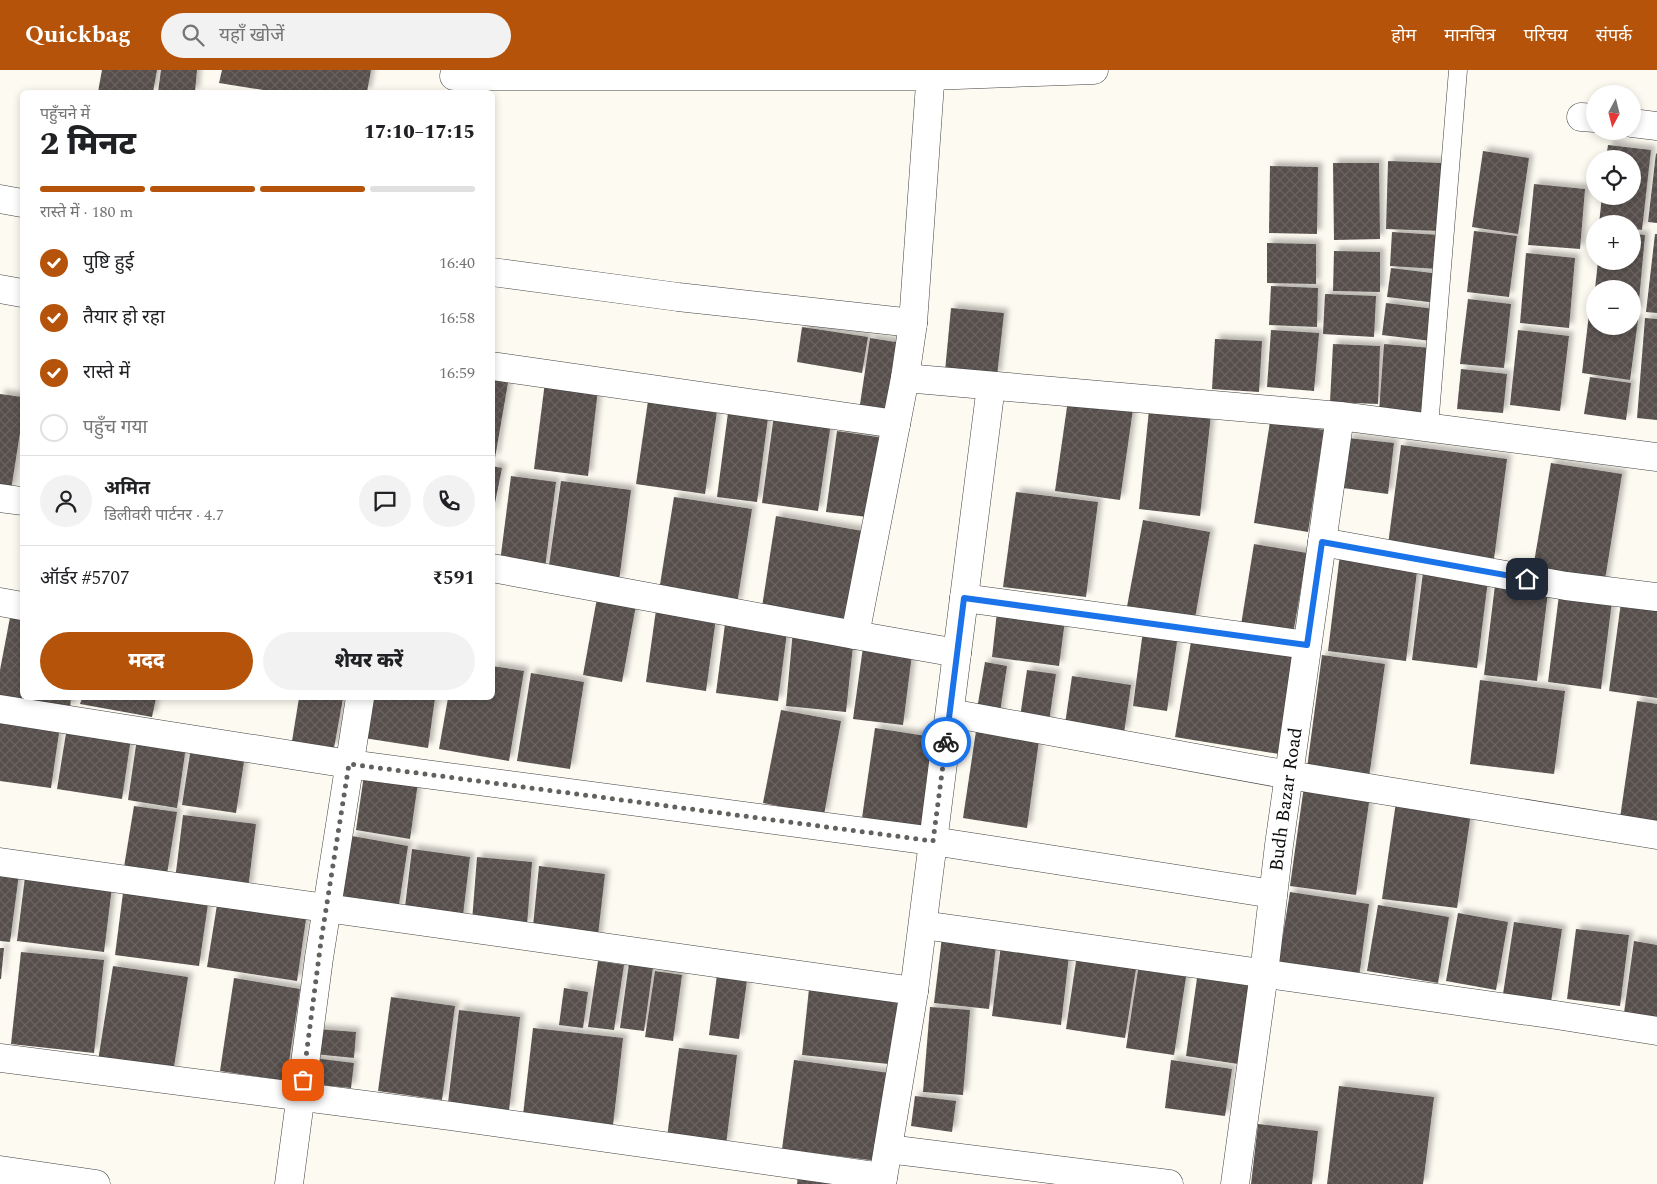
<!DOCTYPE html>
<html lang="hi">
<meta charset="utf-8">
<style>
body{margin:0;font-family:Spectral,"Noto Sans Devanagari",serif;background:#f2f2f2;color:#202124;height:100vh;display:flex;flex-direction:column;font-size:19px;white-space:nowrap}
*{box-sizing:border-box;margin:0}
p{font-size:16px;color:#757577}
.icon{flex:none;width:28px;height:28px;fill:none;stroke:currentColor;stroke-width:2;stroke-linecap:round;stroke-linejoin:round}
.map{position:relative;flex:1;overflow:hidden}
.side{position:absolute;left:20px;top:20px;width:475px;height:610px;display:flex;flex-direction:column;background:#fff;border-radius:8px;box-shadow:0 2px 8px #0003}
.side>*{flex:none}
.needle{width:32px;rotate:187deg}
.buttons{position:absolute;left:1586px;top:15px;display:grid;gap:10px}
.buttons a{display:grid;place-items:center;width:55px;height:55px;border-radius:50%;background:#fff;box-shadow:0 2px 8px #0003;font-size:25px}
.pin{position:absolute;display:grid;place-items:center;width:42px;height:42px;color:#fff;margin:-21px;border-radius:10px;box-shadow:0 2px 8px #0006}
.courier{position:absolute;display:grid;place-items:center;width:50px;height:50px;margin:-25px;border:4px solid #1a73e8;border-radius:50%;background:#fff;color:#222;box-shadow:0 1px 6px #0007}
.overview em{font-style:normal;font-weight:800}
.overview div{display:flex;flex-direction:column-reverse}
.overview{display:flex;align-items:center;justify-content:space-between;height:85px;padding:0 20px}
h1{font-size:32px;font-weight:800;line-height:38px}
.bar{display:grid;grid-template-columns:repeat(4,1fr);gap:8px 5px;align-content:center;height:60px;padding:0 20px}
.bar i{height:6px;border-radius:4px;background:#e0e0e0}
.bar .selected{background:#b45309}
.bar p{grid-column:span 4}
.line{display:flex;align-items:center;gap:12px;padding:0 20px;border-top:1px solid #e0e0e0}
.line div{flex:1}
.round{display:grid;place-items:center;flex:none;width:52px;height:52px;border-radius:26px;background:#f2f2f2}
ol{padding:0 20px;list-style:none}
li{display:flex;align-items:center;gap:15px;height:55px}
li p{margin-inline-start:auto}
li .icon{padding:5px;border-radius:50%;background:#b45309;color:#fff;stroke-width:4}
li:last-child{color:#757577}
li i{width:28px;height:28px;border:2px solid #e0e0e0;border-radius:50%}
.primary-button{display:flex;gap:10px;margin-top:auto;padding:10px 20px}
.primary-button a{flex:1;height:58px;border-radius:30px;background:#b45309;color:#fff;font-size:20px;font-weight:800;line-height:58px;text-align:center}
.primary-button a+a{background:#f2f2f2;color:#202124}
header{display:flex;align-items:center;gap:30px;box-sizing:border-box;height:70px;padding:0 25px;background:#b45309;color:#fff}
header strong{font-size:24px}
nav{display:flex;gap:28px;margin-inline-start:auto;font-size:18px}
.search{width:350px;height:45px;background:#f2f2f2;display:flex;align-items:center;gap:12px;box-sizing:border-box;padding:0 18px;border-radius:28px;color:#757577;font-size:19px}
.map>svg:first-child{display:block}
</style>
<header>
<strong>Quickbag</strong>
<div class="search"><svg class="icon" aria-label="search" viewBox="0 0 24 24"><circle cx="10" cy="10" r="6"/><path d="M15 15l6 6"/></svg>यहाँ खोजें</div>
<nav><a>होम</a><a>मानचित्र</a><a>परिचय</a><a>संपर्क</a></nav>
</header>
<div class="map">
<svg width="1657" height="1114" viewBox="0 0 1657 1114">
<defs>
<pattern id="building-cross-hatch" width="8" height="8" patternUnits="userSpaceOnUse" patternTransform="scale(1.25)"><rect width="8" height="8" fill="#564f4c"/><path d="M0 0l8 8M0 8l8-8" fill="none" stroke="#696461"/></pattern>
<filter id="shadow"><feDropShadow dx="4.5" dy="-4.5" stdDeviation="2.5" flood-color="#0004"/></filter>
</defs>
<rect width="100%" height="100%" fill="#fdfaf1"/>
<path fill="url(#building-cross-hatch)" filter="url(#shadow)" d="M102,0H157L153,22H98Z
M161,0H197L195,22H158Z
M222,0H371L367,22H276L219,13Z
M1608,75L1651,80L1642,160L1632,159V154H1599L1602,126H1632V89H1606Z
M1483,81L1529,88L1518,164L1472,157Z
M1656,83L1657,84V153L1648,152Z
M1388,91L1442,93L1440,161L1386,159Z
M1333,93H1379L1380,169L1334,170Z
M1270,96L1318,97L1317,164L1269,163Z
M1534,114L1585,119L1580,179L1528,175Z
M1474,161L1517,166L1509,227L1467,222Z
M1392,162L1439,165L1437,199L1390,196Z
M1632,164L1645,165L1638,242L1632,241V219H1595L1598,191H1632Z
M1655,164H1657V243L1646,242Z
M1267,173L1316,174V214L1267,213Z
M1334,181L1380,182V222L1333,221Z
M1526,183L1575,188L1569,258L1520,253Z
M1391,198L1440,204L1437,233L1387,227Z
M1271,216L1318,218L1317,257L1269,255Z
M1325,224L1376,226L1374,267L1323,264Z
M1468,229L1511,234L1504,298L1460,294Z
M1386,233L1435,239L1431,271L1382,265Z
M951,238L1004,243L997,306L945,301Z
M1589,244L1595,245V256H1632V250H1638L1630,310L1582,303Z
M1645,248L1657,249V350L1637,348Z
M802,257L868,267L862,303L797,292Z
M1271,260L1319,263L1314,321L1267,317Z
M1518,260L1569,266L1560,341L1510,335Z
M870,268L908,274L896,347L859,341Z
M1215,269L1262,271L1259,322L1212,319Z
M1333,274L1380,276L1378,334L1330,332Z
M1384,274L1431,278L1425,346L1379,342Z
M492,298L510,301L495,388L492,387Z
M1461,299L1507,304L1503,343L1457,339Z
M1590,307L1631,313L1626,350L1584,344Z
M545,312L598,319L588,406L534,399Z
M0,324L22,327V350L11,420L0,419Z
M649,324L718,334L705,424L636,414Z
M1068,330L1133,339L1120,430L1055,421Z
M1150,330L1212,335L1200,446L1139,439Z
M729,335L769,340L757,432L717,427Z
M774,345L831,353L818,441L762,433Z
M1270,352L1324,360L1308,462L1254,453Z
M837,361L891,369L876,448L826,442Z
M1348,368L1394,373L1388,424L1343,418Z
M1401,375L1507,389L1494,489L1388,475Z
M1551,393L1622,404L1604,516L1532,504Z
M492,396L502,398L493,443H492Z
M511,406L556,412L545,498L500,492Z
M561,411L631,420L619,511L548,502Z
M1016,422L1098,432L1086,527L1003,517Z
M674,427L752,439L737,534L659,521Z
M776,446L874,463L857,552L762,537Z
M1143,450L1210,462L1194,554L1126,542Z
M1254,474L1307,483L1293,564L1241,555Z
M1340,484L1418,493L1406,591L1328,581Z
M1424,494L1489,502L1477,598L1412,590Z
M1495,515L1548,522L1537,611L1484,605Z
M1559,525L1612,531L1601,619L1548,612Z
M597,528L636,535L622,612L583,605Z
M1621,532L1657,536V628L1609,621Z
M998,533L1066,542L1059,596L992,587Z
M12,537L22,539V628H71L70,638L0,626V600Z
M656,540L716,548L706,621L646,612Z
M1144,553L1179,558L1167,641L1133,636Z
M725,554L787,562L778,631L716,623Z
M793,560L854,566L846,642L786,636Z
M1193,560L1297,575L1279,684L1175,667Z
M864,570L913,576L903,655L853,649Z
M1322,585L1385,594L1369,707L1307,698Z
M985,592L1007,596L999,649L976,645Z
M492,596L524,601L509,691L439,679L448,628H492Z
M1027,600L1056,604L1048,658L1019,654Z
M531,603L584,612L570,699L517,691Z
M1072,606L1131,615L1124,663L1065,654Z
M1480,610L1565,621L1554,704L1470,694Z
M82,628H156L152,647L80,634Z
M299,628H343L334,678L292,671Z
M370,628H435L428,678L364,668Z
M1637,631L1657,634V753L1620,748Z
M0,640L61,649L51,718L0,711Z
M781,640L841,651L824,745L763,733Z
M68,651L132,661L122,729L57,719Z
M875,658L945,669L931,758L862,748Z
M976,661L1039,670L1027,758L963,748Z
M138,662L187,670L177,738L128,730Z
M192,671L246,679L236,743L182,735Z
M365,698L419,705L410,769L356,760Z
M1304,716L1370,725L1356,825L1290,816Z
M1396,732L1471,743L1457,838L1382,829Z
M134,736L177,742L167,804L124,797Z
M183,745L256,754L248,819L175,810Z
M352,766L408,776L398,841L340,832Z
M412,779L470,787L462,853L404,845Z
M477,787L532,792L527,855L472,851Z
M539,796L605,804L597,874L532,866Z
M0,802L19,804L10,872L0,871Z
M25,807L112,817L104,882L17,871Z
M124,815L209,827L199,896L115,885Z
M1290,822L1369,834L1359,907L1278,895Z
M217,835L306,849L297,911L207,897Z
M1378,835L1449,847L1438,913L1367,901Z
M1458,843L1508,852L1496,920L1446,911Z
M1514,852L1562,859L1551,932L1503,924Z
M943,859L997,866L989,939L934,933Z
M1576,859L1629,865L1620,936L1567,929Z
M1002,867L1070,877L1061,955L992,946Z
M1634,871L1657,875V947L1624,943Z
M0,878H4L1,909H0Z
M1078,878L1138,886L1125,968L1066,959Z
M21,882L104,890L94,983L11,974Z
M1140,887L1188,894L1174,985L1126,978Z
M598,891L624,895L614,960L588,957Z
M629,893L653,897L644,961L620,958Z
M1199,894L1251,902L1238,994L1186,986Z
M113,896L188,907L173,1003L98,991Z
M655,901L682,905L673,971L645,967Z
M717,905L747,910L739,969L709,965Z
M234,908L300,919L286,1011L220,1001Z
M564,918L588,922L583,958L559,955Z
M809,919L905,929L898,995L802,985Z
M391,927L455,936L442,1030L378,1021Z
M930,937L970,940L963,1025L923,1022Z
M459,940L520,947L509,1040L448,1033Z
M533,958L623,968L613,1055L523,1045Z
M317,959L356,962L354,988L314,984Z
M679,978L737,985L726,1075L667,1067Z
M313,988L354,993L351,1018L310,1014Z
M794,990L897,1004L885,1092L782,1079Z
M1171,990L1232,999L1225,1046L1165,1038Z
M1339,1016L1434,1027L1423,1114H1327Z
M915,1026L956,1031L952,1062L911,1056Z
M1258,1054L1318,1061L1312,1114H1251Z
M798,1106L848,1114H797Z"/>
<g fill="none" stroke-linecap="round" stroke-linejoin="round">
<defs>
<path id="service" d="M1429,357L1458,0"/>
<g id="minor">
<path d="M454,6H930L1094,0"/>
<path d="M1581,47L1595,48"/>
<path d="M1632,53L1657,56"/>
<path d="M0,129L22,133"/>
<path d="M492,202L678,227L913,253L905,308"/>
<path d="M0,219L22,223"/>
<path d="M913,253L931,0"/>
<path d="M492,296L896,354"/>
<path d="M0,428L22,431"/>
<path d="M1322,472L1566,516L1657,527"/>
<path d="M492,498L855,565L905,308L1340,346L1657,387"/>
<path d="M964,528L1307,575"/>
<path d="M0,532L22,536"/>
<path d="M855,565L957,583"/>
<path d="M0,639L349,694L933,771L1273,824"/>
<path d="M950,643L1289,705L1657,765"/>
<path d="M0,792L914,921L882,1114"/>
<path d="M923,855L1556,945L1657,961"/>
<path d="M914,921L991,316"/>
<path d="M0,988L451,1046L883,1107"/>
<path d="M888,1079L1169,1114"/>
<path d="M0,1100L96,1114"/>
<path d="M289,1114L319,888L360,628"/>
<path id="s1" d="M1235,1114L1264,903L1279,775L1340,346"/>
</g>
</defs>
<use href="#service" stroke="#414141" stroke-width="19"/>
<use href="#minor" stroke="#414141" stroke-width="29"/>
<use href="#service" stroke="#fff" stroke-width="18"/>
<use href="#minor" stroke="#fff" stroke-width="28"/>
</g>
<g fill="none" stroke-linecap="round" stroke-linejoin="round">
<path stroke="#62615d" stroke-width="5" stroke-dasharray="0 9" d="M303,1010L321,871L349,694L933,771L946,672"/>
<path stroke="#1a73e8" stroke-width="6" d="M946,672L964,528L1307,575L1322,472L1527,509"/>
</g>
<g text-anchor="middle" dominant-baseline="central" stroke-width="5" stroke-linejoin="round" paint-order="stroke">
<g font-size="19" fill="#0e0e0e" stroke="#fff">
<text stroke="none"><textPath href="#s1" startOffset="388">Budh Bazar Road</textPath></text>
</g>
</g>
</svg>
<div class="buttons">
<a><svg class="needle" viewBox="-14 -14 28 28"><path d="M0-13l5 13h-10z" fill="#e53935"/><path d="M0 13l5-13h-10z" fill="#757577"/></svg></a>
<a><svg class="icon" aria-label="locate" viewBox="0 0 24 24"><circle cx="12" cy="12" r="6"/><path d="M12 2v4M12 18v4M2 12h4M18 12h4"/></svg></a>
<a>+</a>
<a>−</a>
</div>
<div class="pin" style="left:303px;top:1010px;background:#ea580c"><svg class="icon" aria-label="bag" viewBox="0 0 24 24"><path d="M5 8h14l-1 12H6zM9 8a3 3 0 0 1 6 0"/></svg></div>
<div class="pin" style="left:1527px;top:509px;background:#1f2937"><svg class="icon" aria-label="home" viewBox="0 0 24 24"><path d="M3 11l9-7 9 7M6 9v11h12V9"/></svg></div>
<div class="courier" style="left:946px;top:672px"><svg class="icon" aria-label="bike" viewBox="0 0 24 24"><circle cx="6" cy="16" r="4"/><circle cx="18" cy="16" r="4"/><path d="M6 16l4-8h5l3 8M10 8l3 8H6M13 5h3"/></svg></div>
<section class="side">
<div class="overview"><div><h1>2 मिनट</h1><p>पहुँचने में</p></div><em>17:10–17:15</em></div>
<div class="bar"><i class="selected"></i><i class="selected"></i><i class="selected"></i><i></i><p>रास्ते में · 180 m</p></div>
<ol>
<li><svg class="icon" aria-label="check" viewBox="0 0 24 24"><path d="M5 12l5 5 9-10"/></svg>पुष्टि हुई<p>16:40</p></li>
<li><svg class="icon" aria-label="check" viewBox="0 0 24 24"><path d="M5 12l5 5 9-10"/></svg>तैयार हो रहा<p>16:58</p></li>
<li><svg class="icon" aria-label="check" viewBox="0 0 24 24"><path d="M5 12l5 5 9-10"/></svg>रास्ते में<p>16:59</p></li>
<li><i></i>पहुँच गया</li>
</ol>
<div class="line" style="height:90px"><a class="round"><svg class="icon" aria-label="person" viewBox="0 0 24 24"><circle cx="12" cy="8" r="4"/><path d="M4 21q1-7 8-7t8 7"/></svg></a><div><b>अमित</b><p>डिलीवरी पार्टनर · 4.7</p></div><a class="round"><svg class="icon" aria-label="chat" viewBox="0 0 24 24"><path d="M4 5h16v11H9l-5 4z"/></svg></a><a class="round"><svg class="icon" aria-label="phone" viewBox="0 0 24 24"><path d="M5 4h4l2 5-3 2q2 4 5 5l2-3 5 2v4C11 20 4 13 5 4z"/></svg></a></div>
<div class="line" style="height:65px"><div>ऑर्डर #5707</div><b>₹591</b></div>
<div class="primary-button"><a>मदद</a><a>शेयर करें</a></div>
</section>
</div>
